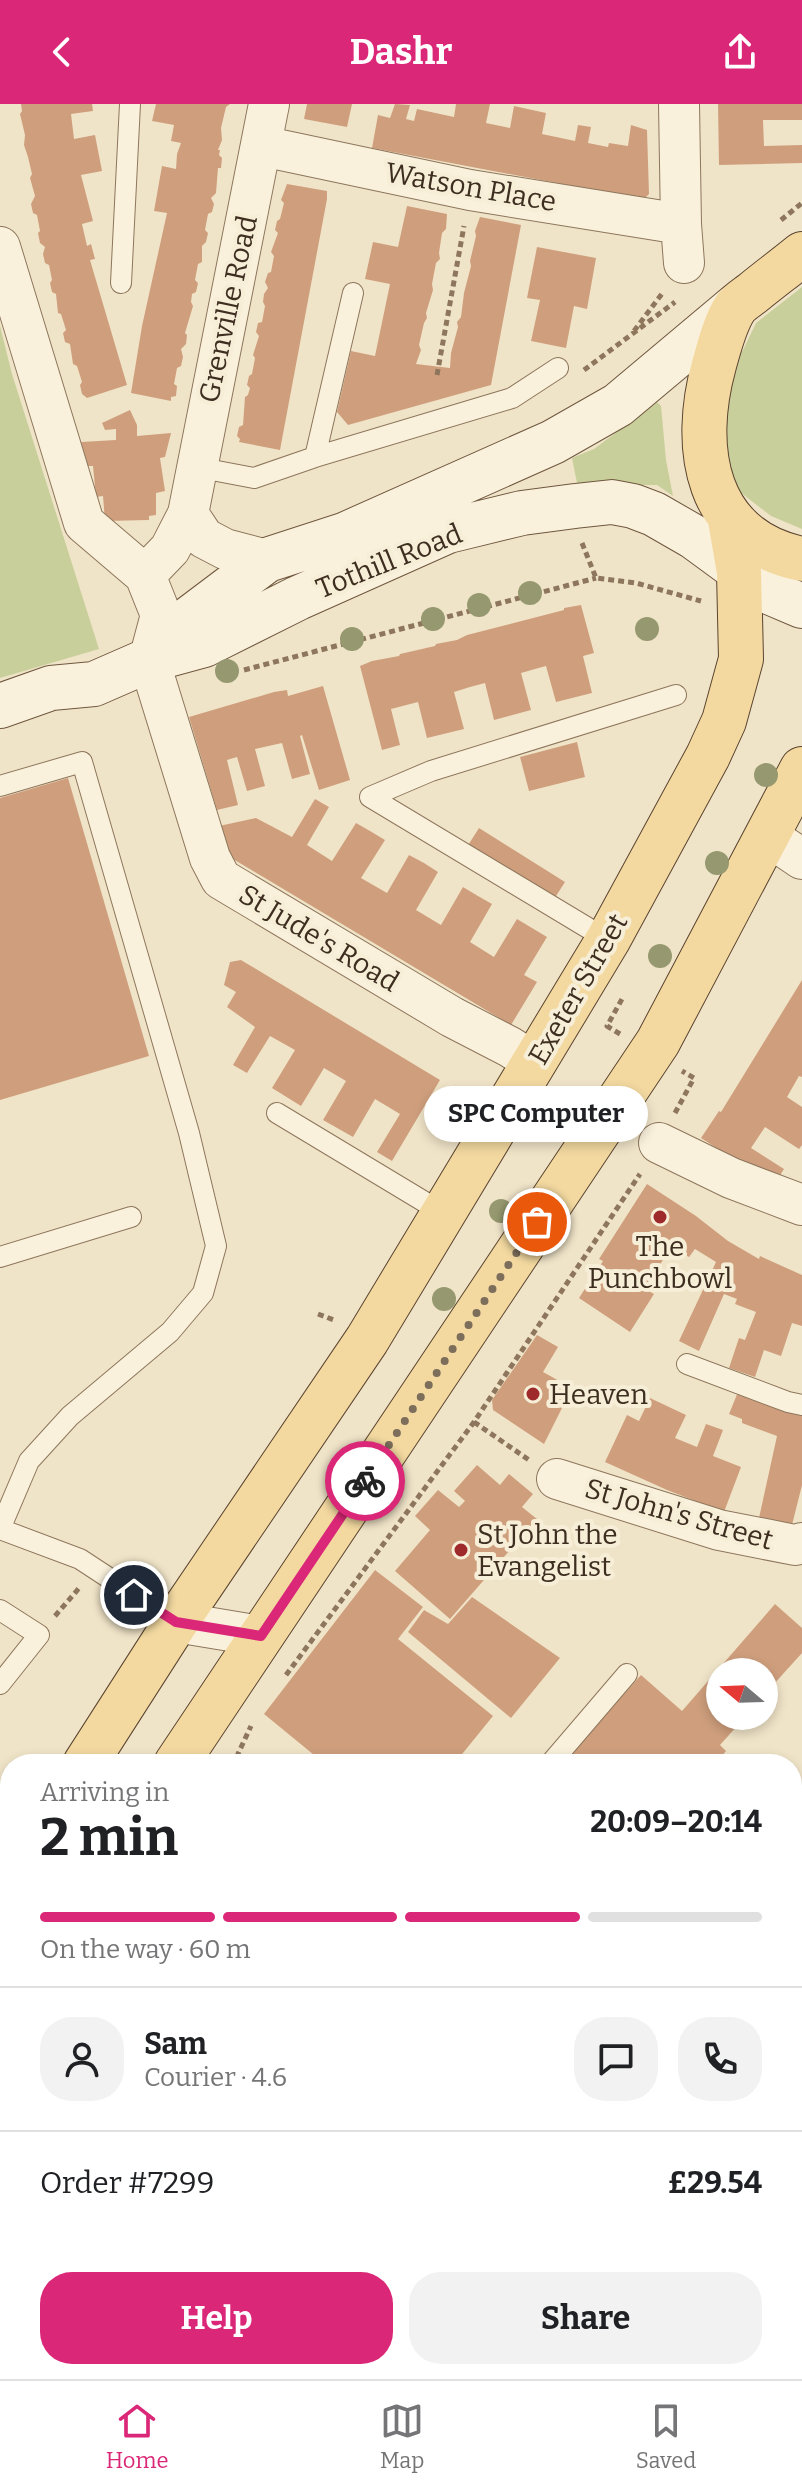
<!DOCTYPE html>
<meta charset="utf-8">
<style>
body{margin:0;font-family:Bitter,serif;background:#f2f2f2;color:#202124;height:100vh;display:flex;flex-direction:column;font-size:30px;white-space:nowrap}
*{box-sizing:border-box;margin:0}
p{font-size:26px;color:#757577}
.icon{flex:none;width:44px;height:44px;fill:none;stroke:currentColor;stroke-width:2;stroke-linecap:round;stroke-linejoin:round}
.map{position:relative;flex:1;overflow:hidden}
.details{position:absolute;left:0px;top:1650px;width:802px;height:626px;display:flex;flex-direction:column;background:#fff;border-radius:32px 32px 0 0;box-shadow:0 4px 12px #0003}
.details>*{flex:none}
.needle{width:52px;rotate:289deg}
.fabs{position:absolute;left:706px;top:1554px;display:grid;gap:16px}
.fabs a{display:grid;place-items:center;width:72px;height:72px;border-radius:50%;background:#fff;box-shadow:0 4px 12px #0003;font-size:40px}
.pin{position:absolute;display:grid;place-items:center;width:68px;height:68px;color:#fff;margin:-34px;border:4px solid #fff;border-radius:50%;box-shadow:0 2px 8px #0007}
.courier{position:absolute;display:grid;place-items:center;width:80px;height:80px;margin:-40px;border:6px solid #db2777;border-radius:50%;background:#fff;color:#222;box-shadow:0 2px 10px #0007}
.bubble{position:absolute;height:56px;border-radius:28px;background:#fff;box-shadow:0 4px 12px #0003;font-size:26px;font-weight:700;line-height:56px;text-align:center}
.summary em{font-style:normal;font-weight:700}
.summary div{display:flex;flex-direction:column-reverse}
.summary{display:flex;align-items:center;justify-content:space-between;height:136px;padding:0 40px}
h1{font-size:52px;font-weight:700;line-height:60px}
.bar{display:grid;grid-template-columns:repeat(4,1fr);gap:12px 8px;align-content:center;height:96px;padding:0 40px}
.bar i{height:10px;border-radius:6px;background:#e0e0e0}
.bar .selected{background:#db2777}
.bar p{grid-column:span 4}
.line{display:flex;align-items:center;gap:20px;padding:0 40px;border-top:2px solid #e0e0e0}
.line div{flex:1}
.round{display:grid;place-items:center;flex:none;width:84px;height:84px;border-radius:32px;background:#f2f2f2}
.primary-button{display:flex;gap:16px;margin-top:auto;padding:16px 40px}
.primary-button a{flex:1;height:92px;border-radius:32px;background:#db2777;color:#fff;font-size:32px;font-weight:700;line-height:92px;text-align:center}
.primary-button a+a{background:#f2f2f2;color:#202124}
header{display:flex;justify-content:space-between;align-items:center;height:104px;padding:0 40px;background:#db2777;color:#fff;font-size:36px;font-weight:700}
.tabs{display:flex;justify-content:space-around;align-items:center;height:112px;border-top:2px solid #e0e0e0;background:#fff;font-size:22px;color:#757577}
.tabs a{display:grid;justify-items:center;gap:4px}
.tabs .selected{color:#db2777}
.map>svg:first-child{display:block}
</style>
<header><svg class="icon" aria-label="back" viewBox="0 0 24 24"><path d="M15 5l-7 7 7 7"/></svg>Dashr<svg class="icon" aria-label="share" viewBox="0 0 24 24"><path d="M12 15V3M7 8l5-5 5 5M5 13v7h14v-7"/></svg></header>
<div class="map">
<svg width="802" height="2275" viewBox="0 0 802 2275">
<rect width="100%" height="100%" fill="#f0e4c8"/>
<path fill="#c9cf9b" d="M802,183V425L771,412L736,385L722,349L725,274L743,246L756,219Z
M0,222L12,270L99,545L0,574Z
M657,298L661,302L666,356L673,392L657,381H607L579,389L572,354L594,345Z"/>
<path fill="#cf9f7d" d="M21,0H92L93,7L71,10L74,35L95,31L102,67L81,71L93,117L82,120L87,142L91,140L95,155L90,156L127,281L87,294L82,290L80,281L82,278L77,262L73,260L70,240L65,238L63,229L66,226L61,210L58,209L56,190L52,188L50,179L52,176L49,161L45,159L43,150L45,143L40,139L38,129L40,127L37,111L33,109L31,100L35,92L30,74L32,70L28,53L24,41L25,31L20,10L22,7Z
M156,0H230L226,3L221,24L222,36L218,46H220L219,51L222,54L221,64H218L216,89L211,94L214,100L212,108L208,110L205,126L208,129L206,138L202,142V158L198,160L195,176L198,179L196,188L192,190L191,198L193,202L185,229L187,231L186,240L181,245L183,253L181,262L177,264L174,280L177,282L176,292L171,293V297L131,289L142,222L167,109L154,107L162,62L176,65L177,50L181,39L171,37L174,21L152,17Z
M307,0H352L347,23L304,15Z
M395,0L410,1L406,15L414,17L417,5L454,13L456,0H490L486,19L510,24L514,2L546,9L542,30L575,37L578,21L591,23L588,39L608,43L609,39L628,42L631,21L647,26L649,90L641,98L599,87L372,44L378,11L390,14Z
M718,0H802V16H763L764,42L802,41V59L719,61Z
M287,80L327,87V95L280,346L239,338L240,335L237,332L239,323L243,321L245,293L248,291L250,284L247,281L249,272L252,270L255,254L253,251L259,232L256,228L258,219L262,218L265,202L263,198L264,190L268,184L265,178L268,169L271,168L274,152L271,148L278,129L275,126L277,117L280,115L284,99L281,96Z
M407,102L447,110L446,125L442,129L439,149L440,155L436,159L432,180L433,186L426,209L427,214L424,219L419,241L421,246L416,260L450,264L451,249L458,223L457,218L461,213L464,189L471,162L470,157L476,132L475,127L480,113L521,121L491,281L348,321L337,308L351,247L375,252L390,180L365,175L373,138L398,143Z
M537,143L596,154L587,205L574,202L566,244L531,237L540,196L527,194Z
M130,306L137,321V332L171,329L165,353L160,354L165,387L156,389V411L149,412V416L105,417L103,392L96,393L93,362H88L81,338L116,336V325L105,326L102,319Z
M581,501L594,549L583,552L592,589L556,598L546,562L535,565L521,569L531,606L494,616L485,579L470,583L454,588L464,625L427,634L418,598L391,605L400,641L382,646L360,562L372,557L399,552L400,550L435,542L436,540L457,536L467,531L564,506V504Z
M323,582L350,676L319,686L302,631L300,632L310,670L292,675L282,639L255,645L265,682L247,687L237,653L227,656L238,701L217,706L189,613L274,588L287,586L288,592Z
M577,638L585,673L529,687L520,653Z
M68,674L149,952L0,996V694Z
M315,695L329,703L307,741L332,757L356,719L370,727L385,736L361,774L387,789L409,751L424,759L438,768L416,806L441,821L463,783L478,792L492,800L470,838L494,853L517,815L547,833L524,871L537,878L511,921L228,752L219,722L256,714L292,733Z
M479,724L565,778L551,800L465,746Z
M241,856L440,976L392,1057L377,1048L400,1010L375,995L353,1033L323,1016L346,977L324,964L301,1002L272,984L295,946L270,932L247,969L233,961L255,923L227,903L236,888L224,881L230,858Z
M802,876V973L799,972L787,993L802,1003V1041L799,1045L765,1023L751,1044L784,1065L774,1081L701,1034L719,1007L721,1008Z
M647,1080L696,1112L728,1137L759,1155L760,1152L802,1171V1222L792,1219L781,1252L764,1246L755,1273L729,1264L739,1234L745,1236L756,1208L735,1200L737,1195L724,1190L699,1247L679,1237L716,1158L695,1145L689,1153L671,1143L645,1185L654,1190L630,1228L579,1194L603,1157L599,1155Z
M537,1231L558,1243L543,1268L572,1284L544,1340L493,1306L492,1296Z
M738,1288L802,1312V1381L792,1421L759,1414L777,1332L742,1319V1315L729,1310Z
M650,1294L686,1311L675,1334L697,1343L706,1320L723,1326L713,1352L741,1363L724,1408L667,1386L605,1358L627,1311L639,1317Z
M477,1361L500,1381L509,1370L533,1390L522,1403L537,1415L450,1515L395,1467L430,1426L415,1412L438,1386L459,1403L465,1397L454,1387Z
M375,1466L423,1503L398,1535L493,1612L454,1660H400L392,1653L386,1660H325L264,1610Z
M472,1493L560,1554L511,1614L408,1528L424,1506L448,1520Z
M775,1500L802,1524V1549L764,1591V1568H720V1612H746L720,1641L726,1647L715,1660H568L564,1657L641,1571L682,1607Z
M792,1874L802,1875V1964L793,2008Z
M0,2234L10,2241V2266H48L43,2275H0Z"/>
<g fill="none" stroke-linecap="round" stroke-linejoin="round">
<defs>
<path id="lane" d="M121,179L130,0
M315,353L353,189
M196,363L254,374L315,353L512,294L558,264
M0,682L82,658L189,1029L216,1142L203,1189L170,1228L70,1312L29,1357L0,1425
M608,836L370,693L431,667L676,591
M277,1009L443,1109
M0,1153L131,1113
M687,1260L788,1298L802,1301
M0,1425L80,1455L176,1518
M0,1506L39,1531L0,1580
M550,1660L627,1570
M792,1701L798,1697
M284,2275L314,2266
M792,2275L801,2228"/>
<path id="street" d="M679,0L681,120L684,159
M262,42L470,86L681,120
M0,143L84,419L145,471L161,511L149,556L210,754L221,775L452,913L510,943L535,959
M188,410L204,434L225,445L267,456
M145,471L170,445L188,410L269,0
M766,731L802,755
M659,1039L731,1074L802,1101
M557,1375L719,1426L795,1441L802,1439
M176,1518L261,1532
M10,1953L1,2004L10,2019"/>
<path id="secondary" d="M151,554L178,523L267,456L344,431L553,338L618,301L736,202
M0,602L51,584L94,580L149,556L204,541L298,494L448,427L522,409L575,402L612,398L633,402L654,410L694,433L769,488L802,502
M0,2106H10
M792,2228L802,2227"/>
<path id="primary" d="M802,150C786,163 770,175 754,188C748,193 739,198 735,204C725,219 719,243 714,261C691,344 705,435 802,455
M85,1660L176,1518L367,1236L608,836L708,652L724,617L741,555L739,468L730,416
M176,1660L658,938L802,665
M0,1793L10,1777
M0,1927L10,1914"/>
</defs>
<use href="#lane" stroke="#8d765c" stroke-width="22"/>
<use href="#street" stroke="#8d765c" stroke-width="42"/>
<use href="#secondary" stroke="#6f573f" stroke-width="46"/>
<use href="#primary" stroke="#5b4430" stroke-width="46"/>
<path stroke="#8d765c" stroke-width="5" stroke-dasharray="6 4" stroke-linecap="butt" d="M781,116L802,99
M634,227L664,187
M584,266L675,198
M437,271L464,122
M582,439L596,474L636,479L701,497
M244,566L596,474
M620,930L607,922L622,895
M675,1009L694,974L682,967
M318,1210L334,1216
M474,1318L529,1356
M55,1512L80,1483
M286,1571L474,1318L640,1070
M229,1660L237,1652L251,1622
M352,2275L355,2266"/>
<use href="#lane" stroke="#faf1dc" stroke-width="20"/>
<use href="#street" stroke="#faf1dc" stroke-width="40"/>
<use href="#secondary" stroke="#faf1dc" stroke-width="44"/>
<use href="#primary" stroke="#f3d9a0" stroke-width="44"/>
</g>
<g fill="#96986f">
<circle cx="530" cy="489" r="12"/>
<circle cx="479" cy="501" r="12"/>
<circle cx="433" cy="515" r="12"/>
<circle cx="647" cy="525" r="12"/>
<circle cx="352" cy="535" r="12"/>
<circle cx="227" cy="567" r="12"/>
<circle cx="766" cy="671" r="12"/>
<circle cx="717" cy="759" r="12"/>
<circle cx="660" cy="852" r="12"/>
<circle cx="552" cy="1017" r="12"/>
<circle cx="501" cy="1107" r="12"/>
<circle cx="444" cy="1195" r="12"/>
</g>
<g fill="none" stroke-linecap="round" stroke-linejoin="round">
<path stroke="#7c6e5b" stroke-width="8" stroke-dasharray="0 14.4" d="M365,1377L537,1118"/>
<path stroke="#db2777" stroke-width="10" d="M134,1491L176,1518L261,1532L365,1377"/>
</g>
<g fill="#9e2a2b" stroke="#f7eed8" stroke-width="3">
<circle cx="660" cy="1113" r="8"/>
<circle cx="533" cy="1290" r="8"/>
<circle cx="461" cy="1446" r="8"/>
</g>
<g text-anchor="middle" dominant-baseline="central" stroke-width="8" stroke-linejoin="round" paint-order="stroke">
<g font-size="28" fill="#3d2e20" stroke="#f7eed8">
<text transform="translate(471 83) rotate(10)">Watson Place</text>
<text transform="translate(228 205) rotate(-78)">Grenville Road</text>
<text transform="translate(389 457) rotate(-22)">Tothill Road</text>
<text transform="translate(319 834) rotate(31)">St Jude's Road</text>
<text transform="translate(578 885) rotate(-60)">Exeter Street</text>
<text transform="translate(679 1410) rotate(16)">St John's Street</text>
</g>
<g font-size="28" fill="#3d2e20" stroke="#f7eed8" text-anchor="start">
<text x="660" y="1142" text-anchor="middle">The<tspan x="660" dy="32">Punchbowl</tspan></text>
<text x="549" y="1290">Heaven</text>
<text x="477" y="1430">St John the<tspan x="477" dy="32">Evangelist</tspan></text>
</g>
</g>
</svg>
<div class="fabs">
<a><svg class="needle" viewBox="-14 -14 28 28"><path d="M0-13l5 13h-10z" fill="#e53935"/><path d="M0 13l5-13h-10z" fill="#757577"/></svg></a>
</div>
<div class="pin" style="left:537px;top:1118px;background:#ea580c"><svg class="icon" aria-label="bag" viewBox="0 0 24 24"><path d="M5 8h14l-1 12H6zM9 8a3 3 0 0 1 6 0"/></svg></div>
<div class="pin" style="left:134px;top:1491px;background:#1f2937"><svg class="icon" aria-label="home" viewBox="0 0 24 24"><path d="M3 11l9-7 9 7M6 9v11h12V9"/></svg></div>
<div class="courier" style="left:365px;top:1377px"><svg class="icon" aria-label="bike" viewBox="0 0 24 24"><circle cx="6" cy="16" r="4"/><circle cx="18" cy="16" r="4"/><path d="M6 16l4-8h5l3 8M10 8l3 8H6M13 5h3"/></svg></div>
<div class="bubble" style="left:424px;top:982px;width:224px">SPC Computer</div>
<section class="details">
<div class="summary"><div><h1>2 min</h1><p>Arriving in</p></div><em>20:09–20:14</em></div>
<div class="bar"><i class="selected"></i><i class="selected"></i><i class="selected"></i><i></i><p>On the way · 60 m</p></div>
<div class="line" style="height:144px"><a class="round"><svg class="icon" aria-label="person" viewBox="0 0 24 24"><circle cx="12" cy="8" r="4"/><path d="M4 21q1-7 8-7t8 7"/></svg></a><div><b>Sam</b><p>Courier · 4.6</p></div><a class="round"><svg class="icon" aria-label="chat" viewBox="0 0 24 24"><path d="M4 5h16v11H9l-5 4z"/></svg></a><a class="round"><svg class="icon" aria-label="phone" viewBox="0 0 24 24"><path d="M5 4h4l2 5-3 2q2 4 5 5l2-3 5 2v4C11 20 4 13 5 4z"/></svg></a></div>
<div class="line" style="height:104px"><div>Order #7299</div><b>£29.54</b></div>
<div class="primary-button"><a>Help</a><a>Share</a></div>
</section>
</div>
<nav class="tabs">
<a class="selected"><svg class="icon" aria-label="home" viewBox="0 0 24 24"><path d="M3 11l9-7 9 7M6 9v11h12V9"/></svg>Home</a>
<a><svg class="icon" aria-label="map" viewBox="0 0 24 24"><path d="M3 6l6-2 6 2 6-2v14l-6 2-6-2-6 2zM9 4v14M15 6v14"/></svg>Map</a>
<a><svg class="icon" aria-label="saved" viewBox="0 0 24 24"><path d="M7 4h10v16l-5-4-5 4z"/></svg>Saved</a>
</nav>
